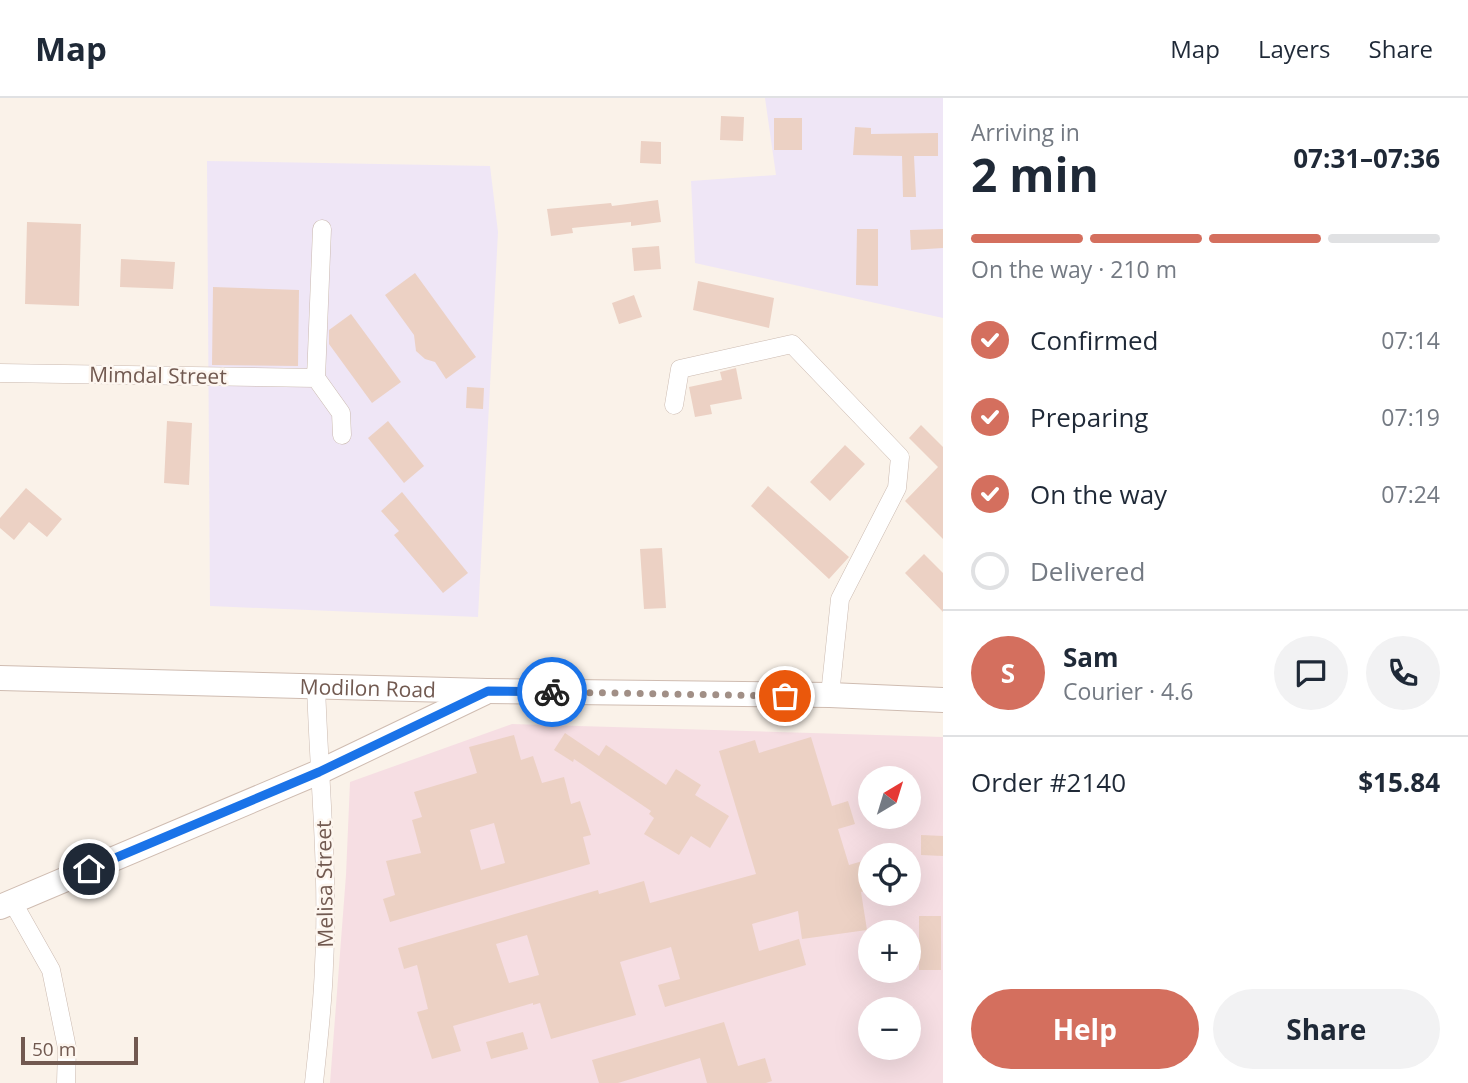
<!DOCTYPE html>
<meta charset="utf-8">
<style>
body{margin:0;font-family:"Open Sans",sans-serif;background:#f2f2f3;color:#1f2937;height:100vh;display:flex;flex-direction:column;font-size:26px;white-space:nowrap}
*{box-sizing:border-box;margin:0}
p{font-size:23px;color:#747a83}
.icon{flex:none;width:38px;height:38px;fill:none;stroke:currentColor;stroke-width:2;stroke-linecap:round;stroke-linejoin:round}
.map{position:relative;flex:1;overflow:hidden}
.panel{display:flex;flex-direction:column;background:#fff;width:525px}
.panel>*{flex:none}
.needle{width:46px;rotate:38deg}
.controls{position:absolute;left:858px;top:668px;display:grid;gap:14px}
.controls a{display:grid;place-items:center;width:63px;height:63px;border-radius:50%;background:#fff;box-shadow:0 7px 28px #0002;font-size:35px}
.scale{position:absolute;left:21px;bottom:18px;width:117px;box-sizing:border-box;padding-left:7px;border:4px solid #715950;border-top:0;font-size:19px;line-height:24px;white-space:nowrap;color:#715950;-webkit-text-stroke:5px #fdf6ef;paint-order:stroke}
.pin{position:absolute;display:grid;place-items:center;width:60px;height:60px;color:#fff;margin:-30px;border:4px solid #fff;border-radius:50%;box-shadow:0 2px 7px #0007}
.courier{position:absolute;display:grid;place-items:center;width:70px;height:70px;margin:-35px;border:5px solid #1a73e8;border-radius:50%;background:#fff;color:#222;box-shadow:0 2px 9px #0007}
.summary em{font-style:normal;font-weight:700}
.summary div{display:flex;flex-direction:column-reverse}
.summary{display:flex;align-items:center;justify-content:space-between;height:119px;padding:0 28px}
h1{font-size:46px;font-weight:700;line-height:52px}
.bar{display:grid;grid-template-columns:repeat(4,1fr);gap:10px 7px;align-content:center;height:84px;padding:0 28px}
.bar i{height:9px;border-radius:5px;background:#e0e1e3}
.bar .on{background:#d46f5e}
.bar p{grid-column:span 4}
.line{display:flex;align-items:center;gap:18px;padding:0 28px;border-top:2px solid #e0e1e3}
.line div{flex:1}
.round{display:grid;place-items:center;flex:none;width:74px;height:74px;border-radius:37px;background:#f2f2f3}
ol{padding:0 28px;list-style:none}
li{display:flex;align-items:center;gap:21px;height:77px}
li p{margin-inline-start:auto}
li .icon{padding:7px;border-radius:50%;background:#d46f5e;color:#fff;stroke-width:4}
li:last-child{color:#747a83}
li i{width:38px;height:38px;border:4px solid #e0e1e3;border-radius:50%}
.primary-button{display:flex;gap:14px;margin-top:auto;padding:14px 28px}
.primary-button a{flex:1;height:80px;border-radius:42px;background:#d46f5e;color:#fff;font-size:28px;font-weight:700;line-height:80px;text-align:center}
.primary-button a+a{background:#f2f2f3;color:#1f2937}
header{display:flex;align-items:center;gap:42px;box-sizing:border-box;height:98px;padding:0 35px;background:#fff;border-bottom:2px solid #e0e1e3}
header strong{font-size:33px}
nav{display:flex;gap:38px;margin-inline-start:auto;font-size:24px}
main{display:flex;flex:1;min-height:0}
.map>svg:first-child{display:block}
</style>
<header>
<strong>Map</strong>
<nav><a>Map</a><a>Layers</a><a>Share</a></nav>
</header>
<main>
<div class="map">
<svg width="943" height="985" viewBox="0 0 943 985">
<rect width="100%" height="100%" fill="#faf2e9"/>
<path fill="#efe6f6" d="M765,0H943V220L695,165L691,83L776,77Z
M207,63L490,68L498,134L478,519L210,508Z"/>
<path fill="#f6dee3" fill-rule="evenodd" d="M512,626L943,639V985H330L346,777L350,684ZM870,681H908V719H870ZM870,758H908V796H870ZM870,835H908V873H870ZM870,912H908V950H870Z"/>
<path fill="#ecd1c4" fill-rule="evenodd" d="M721,18L744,19L743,43L720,42Z
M774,20H802V52H774Z
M855,29L871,30V36L938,35V58H914L916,99H903L902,58L853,57Z
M641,43L661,44V66L640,65Z
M658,102L661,124L631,128V124L572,130L573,135L551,138L547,111L611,105L612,108Z
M27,124L81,126L79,208L25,206Z
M857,131H878V188L856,187Z
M943,131V150L911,152L910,132Z
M659,148L661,171L634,173L632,150Z
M121,161L175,164L173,191L120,189Z
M415,175L476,259L446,281L435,264L425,261L416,253L414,237L385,197Z
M698,183L774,200L769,230L693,212Z
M213,189L299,192L298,268L212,267Z
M634,197L642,219L619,226L612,205Z
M351,216L401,284L372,305L329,246V232Z
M736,270L742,301L710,307L712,316L695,319L689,289L722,282L720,274Z
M467,289L484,290L483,311L466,310Z
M167,323L192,325L189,387L164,385Z
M388,323L424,368L404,385L368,340Z
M921,327L943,349V441L905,403L938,369L909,340Z
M845,347L865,366L830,403L810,384Z
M768,388L849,459L829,481L751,408Z
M26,390L62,421L47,439L29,424L14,442L0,430V420Z
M402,394L468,475L443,495L394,437L399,433L381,413Z
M662,450L666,510L644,511L640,451Z
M924,456L943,475V514L905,475Z
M565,635L599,658L606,647L666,687L676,671L701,687L695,697L729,718L710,750L691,738L679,757L644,736L654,720L649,716L651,713L574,661L573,664L554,652Z
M514,637L521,662L533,658L542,685L564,679L571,706L580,703L591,737L583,739L590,766L390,824L383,801L395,797L386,763L421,755L412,722L422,719L414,694L477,675L469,649ZM494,725L505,765L481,772L470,732Z
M811,639L832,708L848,703L855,726L838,731L849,767L866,762L870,773V791L861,794L867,832L802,841L798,813L752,826L759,853L799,841L806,867L665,909L658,887L680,881L671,849L620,864L636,917L551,941L540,905L533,907V905L453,928L461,953L432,961L417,914L428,911L417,867L404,871L398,850L598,792L599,796L644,783L650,805L756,776L719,653L755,642L759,655ZM527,837L539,877L509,885L496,846Z
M921,737L943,738V758L921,757Z
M919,818H941V872H919Z
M724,924L738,968L765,960L772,983L766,985H707L700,960L618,985H599L592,962Z
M523,934L528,951L491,961L486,944Z"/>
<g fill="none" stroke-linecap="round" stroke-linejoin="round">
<defs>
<path id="street" d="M322,131L316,280L341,315L342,337
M0,275L316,280
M674,307L680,271L792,246L900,359L897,390L840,501L830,597
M12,803L51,872L67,950L66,985
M314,985C318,946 323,906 324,867C329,774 319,680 316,587"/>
<g id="secondary">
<path id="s1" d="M0,580L487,593L830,597L943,602"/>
<path d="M0,809L319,674L484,595"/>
</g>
</defs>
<use href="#street" stroke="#cbbab0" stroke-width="19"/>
<use href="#secondary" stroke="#cfbcb1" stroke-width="26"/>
<use href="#street" stroke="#fff" stroke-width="18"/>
<use href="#secondary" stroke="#fff" stroke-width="24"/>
</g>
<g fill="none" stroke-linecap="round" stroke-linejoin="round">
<path stroke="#a18f86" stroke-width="7" stroke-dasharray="0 12.6" d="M552,594L785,598"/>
<path stroke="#1a73e8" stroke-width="9" d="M89,771L319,674L488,593L552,594"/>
</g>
<g text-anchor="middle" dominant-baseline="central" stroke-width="5" stroke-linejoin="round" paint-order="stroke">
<g font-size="21" fill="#715950" stroke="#fdf6ef">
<text transform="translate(158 277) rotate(1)">Mimdal Street</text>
<text stroke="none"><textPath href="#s1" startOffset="368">Modilon Road</textPath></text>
<text transform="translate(324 786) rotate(-91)">Melisa Street</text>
</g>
</g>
</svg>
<div class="controls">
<a><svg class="needle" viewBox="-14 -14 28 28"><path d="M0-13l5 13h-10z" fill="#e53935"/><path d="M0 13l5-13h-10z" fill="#747a83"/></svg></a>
<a><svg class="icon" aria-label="locate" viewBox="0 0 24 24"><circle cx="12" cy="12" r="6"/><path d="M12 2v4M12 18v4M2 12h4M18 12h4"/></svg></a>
<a>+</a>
<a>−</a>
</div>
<div class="scale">50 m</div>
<div class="pin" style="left:785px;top:598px;background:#ea580c"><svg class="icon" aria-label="bag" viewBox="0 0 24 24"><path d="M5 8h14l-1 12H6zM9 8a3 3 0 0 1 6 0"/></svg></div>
<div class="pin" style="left:89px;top:771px;background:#1f2937"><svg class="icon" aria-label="home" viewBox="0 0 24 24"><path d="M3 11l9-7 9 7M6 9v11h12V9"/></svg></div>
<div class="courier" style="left:552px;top:594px"><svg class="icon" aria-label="bike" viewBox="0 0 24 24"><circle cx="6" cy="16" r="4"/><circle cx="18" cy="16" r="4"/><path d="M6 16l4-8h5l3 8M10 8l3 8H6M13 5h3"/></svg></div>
</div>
<section class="panel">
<div class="summary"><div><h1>2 min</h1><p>Arriving in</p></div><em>07:31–07:36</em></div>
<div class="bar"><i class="on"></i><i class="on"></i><i class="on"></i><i></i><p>On the way · 210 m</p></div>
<ol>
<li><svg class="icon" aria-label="check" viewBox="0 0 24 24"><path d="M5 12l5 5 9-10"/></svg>Confirmed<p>07:14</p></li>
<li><svg class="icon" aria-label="check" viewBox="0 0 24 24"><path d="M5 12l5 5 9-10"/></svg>Preparing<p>07:19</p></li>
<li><svg class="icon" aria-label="check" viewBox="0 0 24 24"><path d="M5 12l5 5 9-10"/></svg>On the way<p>07:24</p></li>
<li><i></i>Delivered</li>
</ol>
<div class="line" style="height:126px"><b class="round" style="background:#d46f5e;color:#fff">S</b><div><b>Sam</b><p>Courier · 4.6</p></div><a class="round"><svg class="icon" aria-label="chat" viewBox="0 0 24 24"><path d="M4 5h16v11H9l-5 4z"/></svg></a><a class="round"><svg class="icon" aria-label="phone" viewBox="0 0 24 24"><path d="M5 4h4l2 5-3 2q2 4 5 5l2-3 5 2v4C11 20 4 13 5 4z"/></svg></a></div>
<div class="line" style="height:91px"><div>Order #2140</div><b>$15.84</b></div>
<div class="primary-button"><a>Help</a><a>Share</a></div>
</section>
</main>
